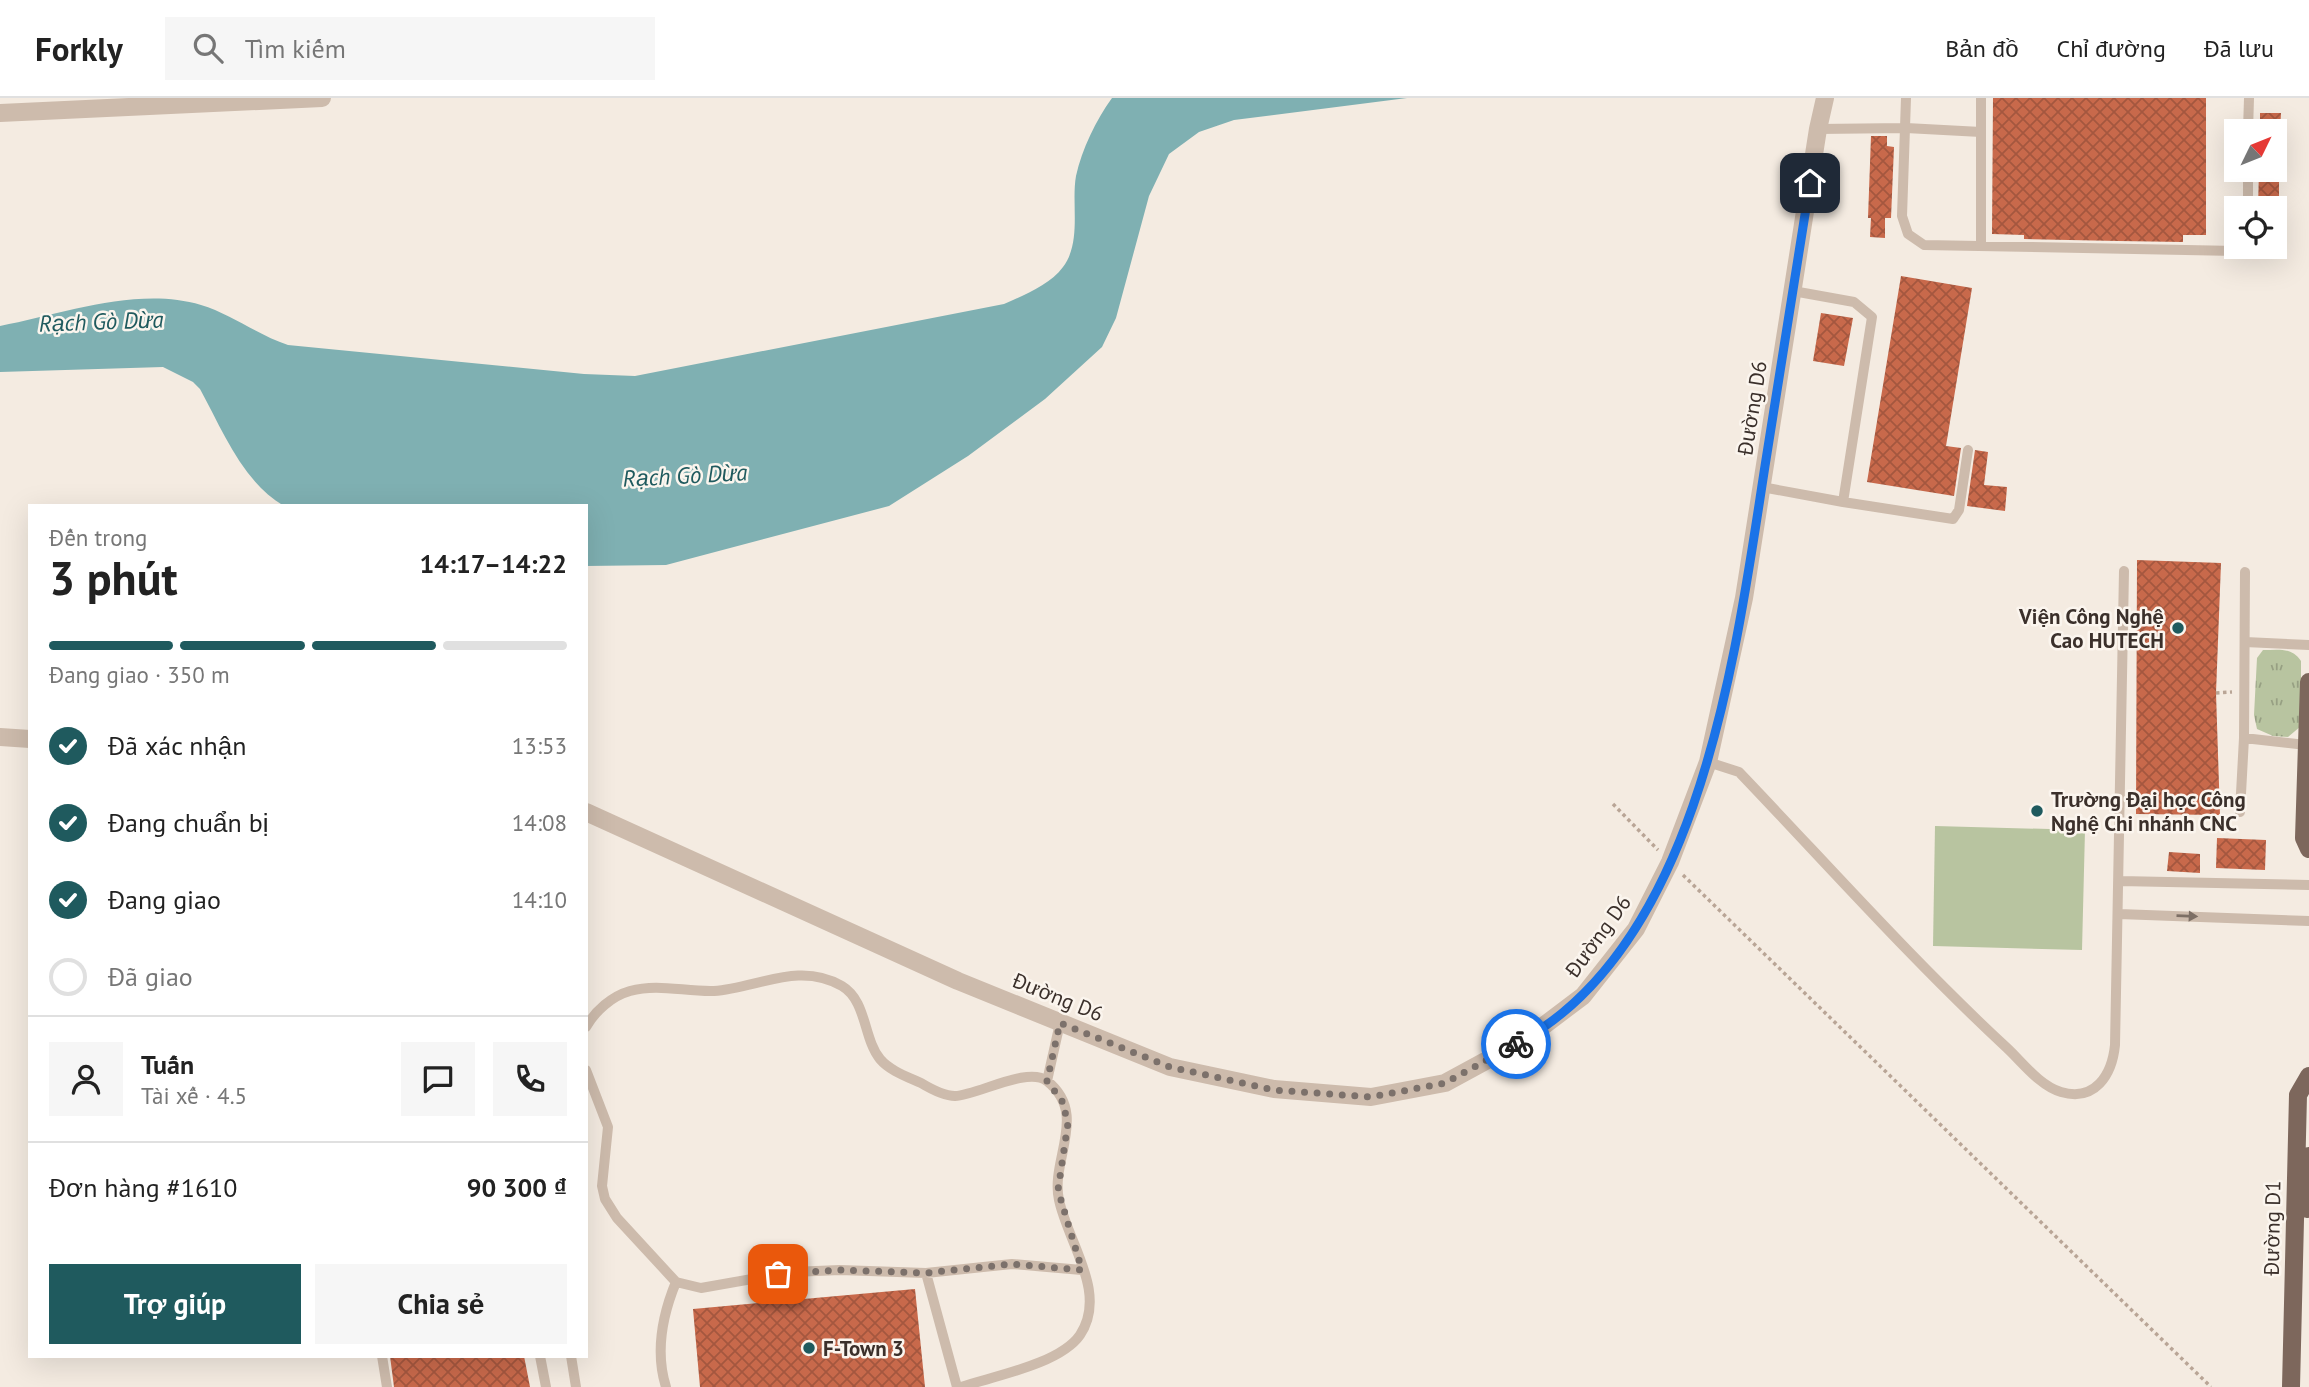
<!DOCTYPE html>
<html lang="vi">
<meta charset="utf-8">
<style>
body{margin:0;font-family:"PT Sans",sans-serif;background:#f6f6f6;color:#222;height:100vh;display:flex;flex-direction:column;font-size:26px;white-space:nowrap}
*{box-sizing:border-box;margin:0}
p{font-size:23px;color:#767676}
.icon{flex:none;width:38px;height:38px;fill:none;stroke:currentColor;stroke-width:2;stroke-linecap:round;stroke-linejoin:round}
.map{position:relative;flex:1;overflow:hidden}
.sheet{position:absolute;left:28px;top:406px;width:560px;height:854px;display:flex;flex-direction:column;background:#fff;border-radius:0px;box-shadow:0 7px 28px #0002}
.sheet>*{flex:none}
.needle{width:46px;rotate:47deg}
.controls{position:absolute;left:2224px;top:21px;display:grid;gap:14px}
.controls a{display:grid;place-items:center;width:63px;height:63px;border-radius:0px;background:#fff;box-shadow:0 7px 28px #0002;font-size:35px}
.pin{position:absolute;display:grid;place-items:center;width:60px;height:60px;color:#fff;margin:-30px;border-radius:14px;box-shadow:0 4px 10px #0006}
.courier{position:absolute;display:grid;place-items:center;width:70px;height:70px;margin:-35px;border:5px solid #1a73e8;border-radius:50%;background:#fff;color:#222;box-shadow:0 2px 9px #0007}
.headline em{font-style:normal;font-weight:700}
.headline div{display:flex;flex-direction:column-reverse}
.headline{display:flex;align-items:center;justify-content:space-between;height:119px;padding:0 21px}
h1{font-size:46px;font-weight:700;line-height:52px}
.bar{display:grid;grid-template-columns:repeat(4,1fr);gap:10px 7px;align-content:center;height:84px;padding:0 21px}
.bar i{height:9px;border-radius:5px;background:#e0e0e0}
.bar .active{background:#1f5a5e}
.bar p{grid-column:span 4}
.line{display:flex;align-items:center;gap:18px;padding:0 21px;border-top:2px solid #e0e0e0}
.line div{flex:1}
.round{display:grid;place-items:center;flex:none;width:74px;height:74px;border-radius:0px;background:#f6f6f6}
ol{padding:0 21px;list-style:none}
li{display:flex;align-items:center;gap:21px;height:77px}
li p{margin-inline-start:auto}
li .icon{padding:7px;border-radius:50%;background:#1f5a5e;color:#fff;stroke-width:4}
li:last-child{color:#767676}
li i{width:38px;height:38px;border:4px solid #e0e0e0;border-radius:50%}
.primary-button{display:flex;gap:14px;margin-top:auto;padding:14px 21px}
.primary-button a{flex:1;height:80px;border-radius:0px;background:#1f5a5e;color:#fff;font-size:28px;font-weight:700;line-height:80px;text-align:center}
.primary-button a+a{background:#f6f6f6;color:#222}
header{display:flex;align-items:center;gap:42px;box-sizing:border-box;height:98px;padding:0 35px;background:#fff;border-bottom:2px solid #e0e0e0}
header strong{font-size:33px}
nav{display:flex;gap:38px;margin-inline-start:auto;font-size:24px}
.search{width:490px;height:63px;background:#f6f6f6;display:flex;align-items:center;gap:18px;box-sizing:border-box;padding:0 24px;border-radius:0px;color:#767676;font-size:26px}
.map>svg:first-child{display:block}
</style>
<header>
<strong>Forkly</strong>
<div class="search"><svg class="icon" aria-label="search" viewBox="0 0 24 24"><circle cx="10" cy="10" r="6"/><path d="M15 15l6 6"/></svg>Tìm kiếm</div>
<nav><a>Bản đồ</a><a>Chỉ đường</a><a>Đã lưu</a></nav>
</header>
<div class="map">
<svg width="2309" height="1289" viewBox="0 0 2309 1289">
<defs>
<pattern id="grass-tufts" width="24" height="20" patternUnits="userSpaceOnUse" patternTransform="scale(1.75)"><rect width="24" height="20" fill="#b8c4a0"/><path d="M3 7l-1-3M5 7V3M7 7l1-3M15 17l-1-3M17 17v-4M19 17l1-3" fill="none" stroke="#97a083"/></pattern>
<pattern id="building-cross-hatch" width="8" height="8" patternUnits="userSpaceOnUse" patternTransform="scale(1.75)"><rect width="8" height="8" fill="#c8694b"/><path d="M0 0l8 8M0 8l8-8" fill="none" stroke="#a4573f"/></pattern>
</defs>
<rect width="100%" height="100%" fill="#f4ebe1"/>
<path fill="url(#grass-tufts)" d="M2263,552C2279,552 2292,549 2301,563V628L2288,639L2273,638L2257,631L2254,617L2257,560Z"/>
<path fill="#b8c4a0" d="M1935,728L2085,732L2082,852L1933,848Z"/>
<path fill="#7fb0b2" d="M1112,0H1407L1234,22L1199,34L1169,56L1149,98L1116,220L1102,249L1045,301L968,358L889,408L666,467L586,468V408H284C242,383 223,333 200,291L193,284L163,269L0,274V228C63,216 137,188 201,207C231,216 258,237 288,247L584,276L635,278L1004,206C1024,197 1050,187 1063,169C1082,144 1071,106 1076,78C1082,51 1096,22 1112,0Z"/>
<path fill="url(#building-cross-hatch)" d="M1993,0H2206V137H2183V144L2118,143L2024,141V137L1992,136Z
M2260,15H2281L2280,33H2260Z
M1871,38H1887V48L1894,49L1891,120H1885V140L1870,139L1871,120H1868Z
M2259,72H2279V110H2258Z
M1901,178L1972,190L1946,348L1961,350L1954,398L1867,384Z
M1821,215L1853,220L1844,268L1813,263Z
M1975,352L1988,354L1984,387L2007,389L2005,413L1967,408Z
M2137,462L2221,465L2216,595L2220,717L2136,716Z
M2217,740L2266,742L2265,772L2216,770Z
M2169,754L2200,756V775L2167,773Z
M915,1191L925,1289H700L693,1211Z
M390,1258H524L530,1289H394Z"/>
<g fill="none" stroke-linecap="round" stroke-linejoin="round">
<path stroke="#b9a596" stroke-width="3.5" stroke-dasharray="3.5 3.5" stroke-linecap="butt" d="M2216,595L2232,594
M1613,706L1658,752
M1683,777L2211,1289"/>
<path stroke="#cdbbac" stroke-width="10" d="M1906,0L1902,118L1908,136L1924,147L2237,153L2240,149
M1818,31L1906,30L1981,34
M2248,33L2249,0
M2248,110V72
M1981,148V0
M1762,389L1843,404L1872,219L1854,204L1793,193
M1843,404L1953,421L1959,412L1968,352
M2245,544L2309,547
M2244,640L2306,647
M1708,664L1739,674C1827,766 1913,863 2007,950C2022,964 2040,988 2061,994C2095,1004 2112,977 2115,947L2124,473
M2240,714L2244,640L2245,474
M2120,783L2309,787
M2119,816L2309,823
M586,929C595,913 612,898 630,893C658,885 685,894 714,893C757,890 799,863 842,888C867,903 863,940 880,961C890,973 908,979 921,985C931,991 944,998 955,998C978,997 1028,968 1047,983C1089,1016 1050,1062 1059,1102C1068,1145 1108,1195 1080,1237C1060,1266 994,1278 961,1289
M586,972L608,1029L602,1088L605,1101L617,1120L676,1184
M1047,983L1060,925
M926,1175L957,1289
M382,1258L387,1289
M540,1258L546,1289
M571,1258L576,1289
M666,1289C655,1254 662,1218 676,1184L701,1190L792,1174L840,1172L926,1175L1012,1166L1082,1172"/>
<path stroke="#cdbbac" stroke-width="18" d="M0,15L322,0
M0,639L30,641
M586,714L958,883L1170,969L1274,991L1371,999L1445,985L1526,941L1583,898L1636,831L1670,764L1708,664L1744,500L1818,31L1825,0"/>
<path stroke="#7d675c" stroke-width="18" d="M2309,584L2304,740L2309,751
M2307,1111L2309,1058
M2291,1289L2298,997L2309,978"/>
</g>
<defs><path id="oneway-solid" d="M-6-.8H1V-3.2L6.5 0L1 3.2V.8H-6Z" transform="scale(1.75)"/></defs>
<use fill="#7d6f65" href="#oneway-solid" transform="translate(2187 818) rotate(2)"/>
<g fill="none" stroke-linecap="round" stroke-linejoin="round">
<path stroke="#7c716b" stroke-width="7" stroke-dasharray="0 12.6" d="M778,1176L840,1172L926,1175L1012,1166L1082,1172L1058,1092L1068,1025L1062,1003L1047,983L1060,925L1170,969L1274,992L1371,999L1445,985L1516,946"/>
<path stroke="#1a73e8" stroke-width="9" d="M1516,946C1701,848 1736,554 1765,368C1780,274 1795,179 1810,85"/>
</g>
<g fill="#1f5a5e" stroke="#fbf5ee" stroke-width="2.5">
<circle cx="2178" cy="530" r="7"/>
<circle cx="2037" cy="713" r="7"/>
<circle cx="809" cy="1250" r="7"/>
</g>
<g text-anchor="middle" dominant-baseline="central" stroke-width="5" stroke-linejoin="round" paint-order="stroke">
<g font-size="21" fill="#3b302b" stroke="#fbf5ee">
<text transform="translate(1752 310) rotate(-81)">Đường D6</text>
<text transform="translate(1598 838) rotate(-54)">Đường D6</text>
<text transform="translate(1058 899) rotate(22)">Đường D6</text>
<text transform="translate(2272 1130) rotate(-89)">Đường D1</text>
</g>
<g font-size="21" font-weight="bold" fill="#3b302b" stroke="#fbf5ee" text-anchor="start">
<text x="2164" y="518" text-anchor="end">Viện Công Nghệ<tspan x="2164" dy="24">Cao HUTECH</tspan></text>
<text x="2051" y="701">Trường Đại học Công<tspan x="2051" dy="24">Nghệ Chi nhánh CNC</tspan></text>
<text x="823" y="1250">F-Town 3</text>
</g>
<g font-size="23" font-style="italic" fill="#1f5a5e" stroke="#fbf5ee">
<text transform="translate(101 223) rotate(-2)">Rạch Gò Dừa</text>
<text transform="translate(685 377) rotate(-3)">Rạch Gò Dừa</text>
</g>
</g>
</svg>
<div class="controls">
<a><svg class="needle" viewBox="-14 -14 28 28"><path d="M0-13l5 13h-10z" fill="#e53935"/><path d="M0 13l5-13h-10z" fill="#767676"/></svg></a>
<a><svg class="icon" aria-label="locate" viewBox="0 0 24 24"><circle cx="12" cy="12" r="6"/><path d="M12 2v4M12 18v4M2 12h4M18 12h4"/></svg></a>
</div>
<div class="pin" style="left:778px;top:1176px;background:#ea580c"><svg class="icon" aria-label="bag" viewBox="0 0 24 24"><path d="M5 8h14l-1 12H6zM9 8a3 3 0 0 1 6 0"/></svg></div>
<div class="pin" style="left:1810px;top:85px;background:#1f2937"><svg class="icon" aria-label="home" viewBox="0 0 24 24"><path d="M3 11l9-7 9 7M6 9v11h12V9"/></svg></div>
<div class="courier" style="left:1516px;top:946px"><svg class="icon" aria-label="bike" viewBox="0 0 24 24"><circle cx="6" cy="16" r="4"/><circle cx="18" cy="16" r="4"/><path d="M6 16l4-8h5l3 8M10 8l3 8H6M13 5h3"/></svg></div>
<section class="sheet">
<div class="headline"><div><h1>3 phút</h1><p>Đến trong</p></div><em>14:17–14:22</em></div>
<div class="bar"><i class="active"></i><i class="active"></i><i class="active"></i><i></i><p>Đang giao · 350 m</p></div>
<ol>
<li><svg class="icon" aria-label="check" viewBox="0 0 24 24"><path d="M5 12l5 5 9-10"/></svg>Đã xác nhận<p>13:53</p></li>
<li><svg class="icon" aria-label="check" viewBox="0 0 24 24"><path d="M5 12l5 5 9-10"/></svg>Đang chuẩn bị<p>14:08</p></li>
<li><svg class="icon" aria-label="check" viewBox="0 0 24 24"><path d="M5 12l5 5 9-10"/></svg>Đang giao<p>14:10</p></li>
<li><i></i>Đã giao</li>
</ol>
<div class="line" style="height:126px"><a class="round"><svg class="icon" aria-label="person" viewBox="0 0 24 24"><circle cx="12" cy="8" r="4"/><path d="M4 21q1-7 8-7t8 7"/></svg></a><div><b>Tuấn</b><p>Tài xế · 4.5</p></div><a class="round"><svg class="icon" aria-label="chat" viewBox="0 0 24 24"><path d="M4 5h16v11H9l-5 4z"/></svg></a><a class="round"><svg class="icon" aria-label="phone" viewBox="0 0 24 24"><path d="M5 4h4l2 5-3 2q2 4 5 5l2-3 5 2v4C11 20 4 13 5 4z"/></svg></a></div>
<div class="line" style="height:91px"><div>Đơn hàng #1610</div><b>90 300 ₫</b></div>
<div class="primary-button"><a>Trợ giúp</a><a>Chia sẻ</a></div>
</section>
</div>
